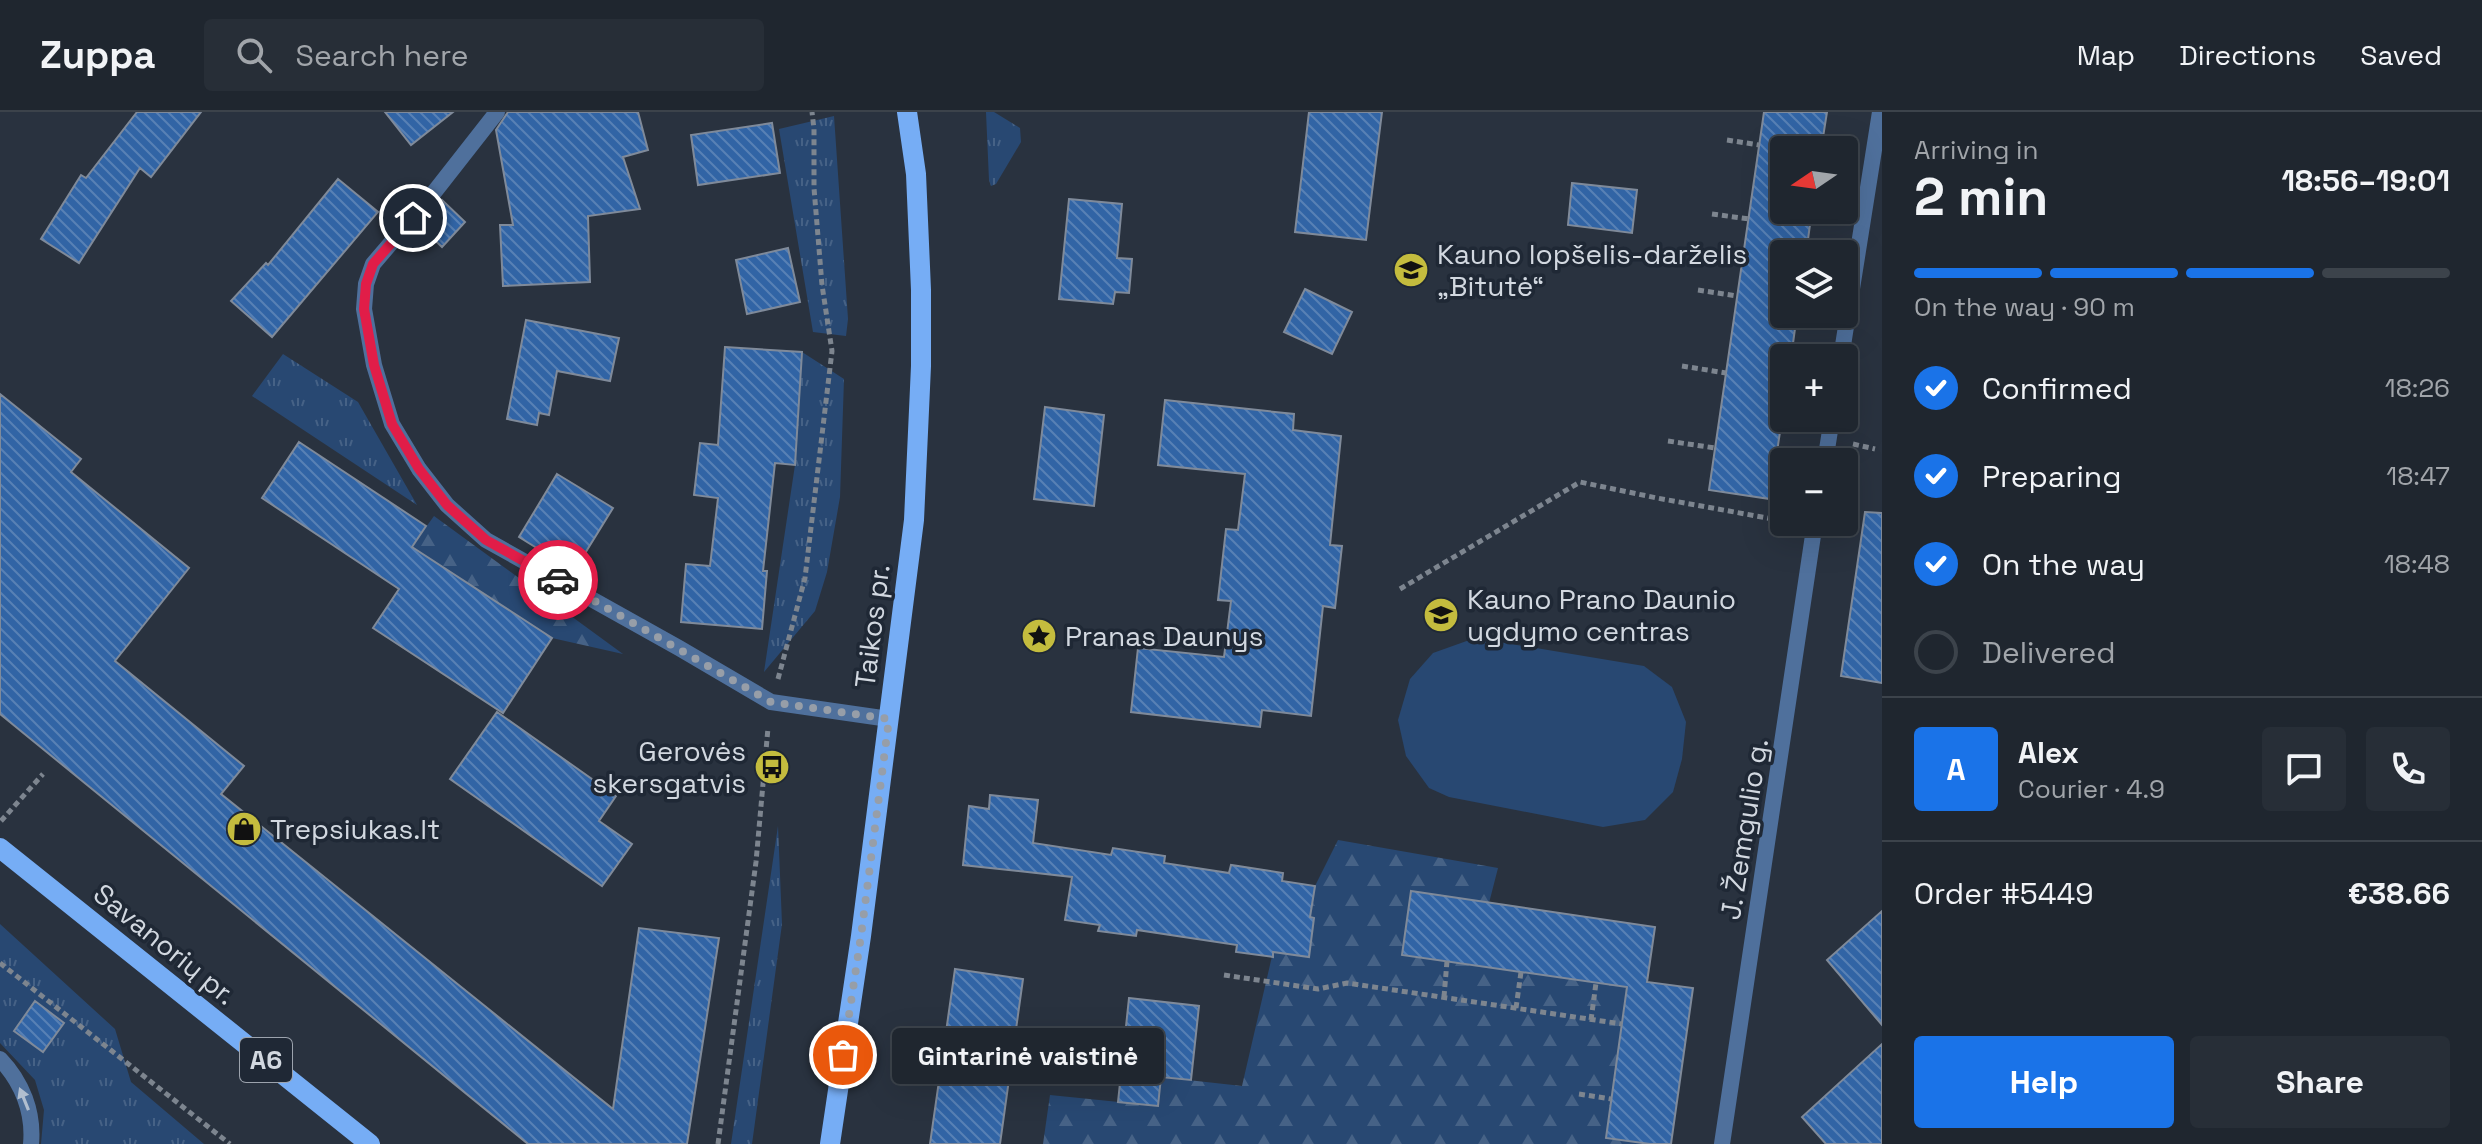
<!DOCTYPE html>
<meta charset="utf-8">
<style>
body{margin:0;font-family:"Space Grotesk",sans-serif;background:#272e37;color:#f1f3f6;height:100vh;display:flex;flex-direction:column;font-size:30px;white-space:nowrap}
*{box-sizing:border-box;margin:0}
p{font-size:26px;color:#a1a5aa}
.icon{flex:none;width:44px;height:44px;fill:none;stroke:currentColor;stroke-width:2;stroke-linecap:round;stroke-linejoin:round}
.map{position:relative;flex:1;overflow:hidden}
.side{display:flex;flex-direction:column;background:#1f262f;width:600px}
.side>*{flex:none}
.needle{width:52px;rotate:257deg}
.tools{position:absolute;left:1770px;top:24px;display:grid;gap:16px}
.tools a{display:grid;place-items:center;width:88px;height:88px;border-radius:8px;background:#1f262f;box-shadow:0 8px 32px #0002,0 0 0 2px #3c434b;font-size:40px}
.pin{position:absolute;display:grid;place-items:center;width:68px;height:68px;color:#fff;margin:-34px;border:4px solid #fff;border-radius:50%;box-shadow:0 2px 8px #0007}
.courier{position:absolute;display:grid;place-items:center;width:80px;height:80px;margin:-40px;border:6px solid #e11d48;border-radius:50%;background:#fff;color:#222;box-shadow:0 2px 10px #0007}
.bubble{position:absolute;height:56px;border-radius:8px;background:#1f262f;box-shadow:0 8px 32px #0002,0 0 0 2px #3c434b;font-size:26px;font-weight:700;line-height:56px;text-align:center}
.head em{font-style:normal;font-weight:700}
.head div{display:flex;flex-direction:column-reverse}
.head{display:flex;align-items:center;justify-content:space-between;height:136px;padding:0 32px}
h1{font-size:52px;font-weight:700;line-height:60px}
.bar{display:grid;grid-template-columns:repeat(4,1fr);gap:12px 8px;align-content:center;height:96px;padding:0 32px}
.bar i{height:10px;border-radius:6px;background:#3c434b}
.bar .selected{background:#1a73e8}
.bar p{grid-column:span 4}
.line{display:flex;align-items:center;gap:20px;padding:0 32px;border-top:2px solid #3c434b}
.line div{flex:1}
.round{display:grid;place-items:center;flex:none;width:84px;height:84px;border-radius:8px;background:#272e37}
ol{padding:0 32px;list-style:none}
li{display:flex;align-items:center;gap:24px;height:88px}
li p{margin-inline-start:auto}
li .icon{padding:8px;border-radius:50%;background:#1a73e8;color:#fff;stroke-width:4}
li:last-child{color:#a1a5aa}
li i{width:44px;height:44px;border:4px solid #3c434b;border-radius:50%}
.primary-button{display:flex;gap:16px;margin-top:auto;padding:16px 32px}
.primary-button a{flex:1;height:92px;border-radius:8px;background:#1a73e8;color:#fff;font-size:32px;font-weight:700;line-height:92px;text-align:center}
.primary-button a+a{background:#272e37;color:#f1f3f6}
header{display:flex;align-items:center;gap:48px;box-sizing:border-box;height:112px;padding:0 40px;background:#1f262f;border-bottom:2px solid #3c434b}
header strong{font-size:38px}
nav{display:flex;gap:44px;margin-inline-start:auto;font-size:28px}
.search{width:560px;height:72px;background:#272e37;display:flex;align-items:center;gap:20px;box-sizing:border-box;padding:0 28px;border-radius:8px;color:#a1a5aa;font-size:30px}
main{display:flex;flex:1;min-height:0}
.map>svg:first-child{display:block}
</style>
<header>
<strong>Zuppa</strong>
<div class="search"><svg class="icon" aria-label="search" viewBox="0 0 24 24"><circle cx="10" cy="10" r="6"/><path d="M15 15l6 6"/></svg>Search here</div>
<nav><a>Map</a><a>Directions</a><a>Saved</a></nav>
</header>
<main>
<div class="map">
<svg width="1882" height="1032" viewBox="0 0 1882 1032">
<defs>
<pattern id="grass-tufts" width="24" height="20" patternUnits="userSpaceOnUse" patternTransform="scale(2)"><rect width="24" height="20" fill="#284872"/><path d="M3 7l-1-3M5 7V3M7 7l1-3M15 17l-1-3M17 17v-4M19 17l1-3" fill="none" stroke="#466286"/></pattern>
<pattern id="forest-firs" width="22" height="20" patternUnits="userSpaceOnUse" patternTransform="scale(2)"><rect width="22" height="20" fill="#284872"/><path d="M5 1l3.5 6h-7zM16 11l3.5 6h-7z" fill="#466286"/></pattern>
<pattern id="building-back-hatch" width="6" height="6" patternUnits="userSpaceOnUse" patternTransform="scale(2)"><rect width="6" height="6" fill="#3164a5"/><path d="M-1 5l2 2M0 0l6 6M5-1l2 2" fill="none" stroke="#5881b5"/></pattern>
</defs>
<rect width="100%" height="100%" fill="#29323f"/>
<path fill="url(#grass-tufts)" d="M986,0H994L1020,16L1021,30L996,72L991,74L989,68Z
M834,4L848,207L846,224L813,220L779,17Z
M802,240L844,267L840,385L827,460L815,499L764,560L795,353Z
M283,242L358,290L417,393L252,284Z
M778,714L782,812L752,1032H731Z
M0,812L115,917L131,970L204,1032H41L44,998L35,968L0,931Z"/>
<path fill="url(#forest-firs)" d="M434,404L623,542L552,526L411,436Z
M1338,728L1498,756L1489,791L1411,779L1402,843L1627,875L1606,1025L1650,1032H1043L1050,983L1158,994L1161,965L1242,974L1273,840L1309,845L1314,807L1310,805L1315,774Z"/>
<path fill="#284872" d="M1475,526L1644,554L1672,575L1686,610L1682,647L1673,680L1645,708L1603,715L1449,685L1429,676L1406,644L1398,608L1410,567L1433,541Z"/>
<path fill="url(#building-back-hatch)" stroke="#7f8a9a" stroke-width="2" d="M137,0H201L151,65L140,56L79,151L41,127L81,63L86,66Z
M385,0H453L411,33Z
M508,0H638L648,38L623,45L640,97L588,104L590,170L503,174L500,113H513L496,18Z
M1309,0H1382L1366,128L1295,120Z
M1764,0H1827L1821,38H1784V98H1812L1806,142H1784V202H1797L1791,246H1784V293L1770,387L1709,378Z
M772,11L780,61L698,73L691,23Z
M338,67L378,100L272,225L231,189L266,151L268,153Z
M1572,71L1637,78L1632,121L1568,113Z
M1069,87L1122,92L1117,146L1132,147L1129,181L1115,180L1113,192L1059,187Z
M442,88L465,110L442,135L420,114Z
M788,136L800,190L747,202L736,148Z
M1305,177L1352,200L1332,242L1284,220Z
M526,208L619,226L610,269L557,259L549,303L539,301L537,313L507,307Z
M725,235L802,240L795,353L775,351L763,459H767L762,517L681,510L686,452L710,454L718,386L694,383L700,331L718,333Z
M0,282L81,347L71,360L189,456L115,549L244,654L221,682L613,997L639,816L719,826L687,1032H528L0,602Z
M1165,288L1294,302L1293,318L1341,324L1330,433L1342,434L1335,496L1323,494L1311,604L1262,598L1260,615L1131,600L1138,536L1224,545L1231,489L1218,488L1226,417L1238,418L1245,362L1158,353Z
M1045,295L1104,303L1094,394L1034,387Z
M299,330L426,414L412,435L552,526L503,601L373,516L399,477L262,386Z
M557,362L613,396L574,459L519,425Z
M1865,400L1882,401V571L1841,564Z
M497,600L616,684L599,709L632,732L602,774L450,667Z
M990,683L1038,688L1033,731L1111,743L1113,736L1165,744L1164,751L1229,761L1231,753L1283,761L1282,769L1315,774L1310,805L1314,806L1309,845L1273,840V845L1236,840L1237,833L1137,818L1136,824L1098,819L1100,813L1065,808L1072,765L963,753L969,694L989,697Z
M1411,779L1655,815L1647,870L1693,876L1671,1032H1650L1606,1026L1627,875L1402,843Z
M1882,799V913L1827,848Z
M955,857L1023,867L1000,1032H930Z
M1129,886L1199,894L1191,968L1161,965L1158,994L1118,990Z
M35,889L64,911L43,940L14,919Z
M1882,932V1032H1826L1802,1005Z"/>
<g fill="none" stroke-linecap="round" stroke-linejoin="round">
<path stroke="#7d858f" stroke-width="5" stroke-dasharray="6 4" stroke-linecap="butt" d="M1727,28L1759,33
M1712,102L1749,107
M1698,178L1737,184
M1682,254L1726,261
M1668,329L1715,336
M1853,332L1875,337
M1400,477L1580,370L1657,386L1784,409
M778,567L805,466L832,239L822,173L814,76V17L812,0
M1,709L43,662
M0,851L230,1032
M1224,863L1318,877L1347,871L1622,912
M1444,885L1447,849
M1516,896L1521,860
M1591,908L1596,871
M1579,982L1611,987
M718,1032L756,750L768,616"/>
<path stroke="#4f709c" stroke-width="16" d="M497,0L432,83L373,152L366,172L364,197L374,253L392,312L419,357L447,393L486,428L679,536L771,590L889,607
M1841,246L1880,0
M1825,350L1832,306
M0,947C22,970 34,1000 31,1032
M1722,1032L1815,410"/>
<path stroke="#76adf5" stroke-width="20" d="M0,736L370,1032
M830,1032L861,824L914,408L921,254V178L916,62L907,0"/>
</g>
<defs><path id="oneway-solid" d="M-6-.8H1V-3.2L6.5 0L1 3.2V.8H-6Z" transform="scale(2)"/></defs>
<use fill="#b1becf" href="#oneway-solid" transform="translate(24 987) rotate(-112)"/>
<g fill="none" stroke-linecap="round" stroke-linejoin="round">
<path stroke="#979ea8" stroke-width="8" stroke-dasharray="0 14.4" d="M558,468L771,590L889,607L861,824L843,943"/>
<path stroke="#e11d48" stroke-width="10" d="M413,106L373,152L366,172L364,197L374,253L392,312L419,357L447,393L486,428L558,468"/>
</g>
<defs>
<symbol id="school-disc" viewBox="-11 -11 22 22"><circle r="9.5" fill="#c4bc3e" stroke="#1f2835"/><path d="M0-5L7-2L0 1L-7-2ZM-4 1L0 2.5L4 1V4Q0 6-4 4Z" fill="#111"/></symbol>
<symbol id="sight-disc" viewBox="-11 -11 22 22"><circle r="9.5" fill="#c4bc3e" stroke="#1f2835"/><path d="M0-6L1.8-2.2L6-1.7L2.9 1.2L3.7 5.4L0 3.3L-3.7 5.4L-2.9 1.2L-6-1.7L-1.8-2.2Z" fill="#111"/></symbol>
<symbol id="bus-disc" viewBox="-11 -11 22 22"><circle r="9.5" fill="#c4bc3e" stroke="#1f2835"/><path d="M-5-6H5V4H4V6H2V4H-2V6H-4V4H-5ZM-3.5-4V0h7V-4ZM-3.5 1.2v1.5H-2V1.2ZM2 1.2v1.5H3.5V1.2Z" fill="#111"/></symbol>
<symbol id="shop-disc" viewBox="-11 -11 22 22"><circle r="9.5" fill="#c4bc3e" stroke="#1f2835"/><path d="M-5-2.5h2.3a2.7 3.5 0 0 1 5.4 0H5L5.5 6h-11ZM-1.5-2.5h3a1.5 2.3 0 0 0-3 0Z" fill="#111"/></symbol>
</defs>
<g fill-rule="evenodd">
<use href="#school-disc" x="1391" y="138" width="40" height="40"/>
<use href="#school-disc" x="1421" y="483" width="40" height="40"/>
<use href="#sight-disc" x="1019" y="504" width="40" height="40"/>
<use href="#bus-disc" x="752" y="635" width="40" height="40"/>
<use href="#shop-disc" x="224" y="697" width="40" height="40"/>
</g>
<g text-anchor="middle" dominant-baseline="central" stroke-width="7" stroke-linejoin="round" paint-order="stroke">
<rect fill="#1f2835" stroke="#9ca3ad" stroke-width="2" x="240" y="926" width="52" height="44" rx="6"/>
<g font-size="26" font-weight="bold" fill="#d2d8e0">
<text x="266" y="948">A6</text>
</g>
<g font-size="28" fill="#d2d8e0" stroke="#1f2835" text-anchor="start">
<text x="1437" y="142">Kauno lopšelis-darželis<tspan x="1437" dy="32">„Bitutė“</tspan></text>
<text x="1467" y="487">Kauno Prano Daunio<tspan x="1467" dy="32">ugdymo centras</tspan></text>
<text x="1065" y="524">Pranas Daunys</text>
<text x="746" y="639" text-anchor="end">Gerovės<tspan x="746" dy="32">skersgatvis</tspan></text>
<text x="270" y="717">Trepsiukas.lt</text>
</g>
<g font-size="28" fill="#d2d8e0" stroke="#1f2835">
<text transform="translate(872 514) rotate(-83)">Taikos pr.</text>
<text transform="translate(1744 717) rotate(-81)">J. Žemgulio g.</text>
<text transform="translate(165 832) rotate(39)">Savanorių pr.</text>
</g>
</g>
</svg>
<div class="tools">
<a><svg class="needle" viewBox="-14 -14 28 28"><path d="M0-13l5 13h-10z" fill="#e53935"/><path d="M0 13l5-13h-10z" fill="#a1a5aa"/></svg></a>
<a><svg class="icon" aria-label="layers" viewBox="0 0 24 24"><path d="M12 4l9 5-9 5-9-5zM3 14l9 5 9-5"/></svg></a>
<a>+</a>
<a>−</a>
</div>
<div class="pin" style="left:843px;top:943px;background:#ea580c"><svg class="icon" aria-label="bag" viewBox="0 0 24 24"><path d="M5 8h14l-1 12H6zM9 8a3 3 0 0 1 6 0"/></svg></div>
<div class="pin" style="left:413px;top:106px;background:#1f2937"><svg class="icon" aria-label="home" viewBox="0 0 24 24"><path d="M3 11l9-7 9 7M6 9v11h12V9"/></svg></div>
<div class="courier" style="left:558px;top:468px"><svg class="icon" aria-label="car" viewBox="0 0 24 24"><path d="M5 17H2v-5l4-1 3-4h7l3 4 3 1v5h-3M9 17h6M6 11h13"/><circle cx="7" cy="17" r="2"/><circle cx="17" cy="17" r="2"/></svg></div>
<div class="bubble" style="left:892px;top:916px;width:272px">Gintarinė vaistinė</div>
</div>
<section class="side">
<div class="head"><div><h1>2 min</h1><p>Arriving in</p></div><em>18:56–19:01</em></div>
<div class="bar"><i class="selected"></i><i class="selected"></i><i class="selected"></i><i></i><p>On the way · 90 m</p></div>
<ol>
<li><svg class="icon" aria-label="check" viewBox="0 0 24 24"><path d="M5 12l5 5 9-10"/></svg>Confirmed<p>18:26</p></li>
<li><svg class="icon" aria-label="check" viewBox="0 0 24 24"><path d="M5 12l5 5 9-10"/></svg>Preparing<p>18:47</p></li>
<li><svg class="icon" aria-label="check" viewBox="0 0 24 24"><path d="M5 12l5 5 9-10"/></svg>On the way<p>18:48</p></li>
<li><i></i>Delivered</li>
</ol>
<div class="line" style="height:144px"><b class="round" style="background:#1a73e8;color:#fff">A</b><div><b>Alex</b><p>Courier · 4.9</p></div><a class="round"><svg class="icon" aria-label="chat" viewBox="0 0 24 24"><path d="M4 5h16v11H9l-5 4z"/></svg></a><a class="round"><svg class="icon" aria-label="phone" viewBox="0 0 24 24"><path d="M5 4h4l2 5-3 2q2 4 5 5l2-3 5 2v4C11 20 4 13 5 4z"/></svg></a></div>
<div class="line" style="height:104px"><div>Order #5449</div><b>€38.66</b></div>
<div class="primary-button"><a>Help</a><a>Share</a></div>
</section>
</main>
